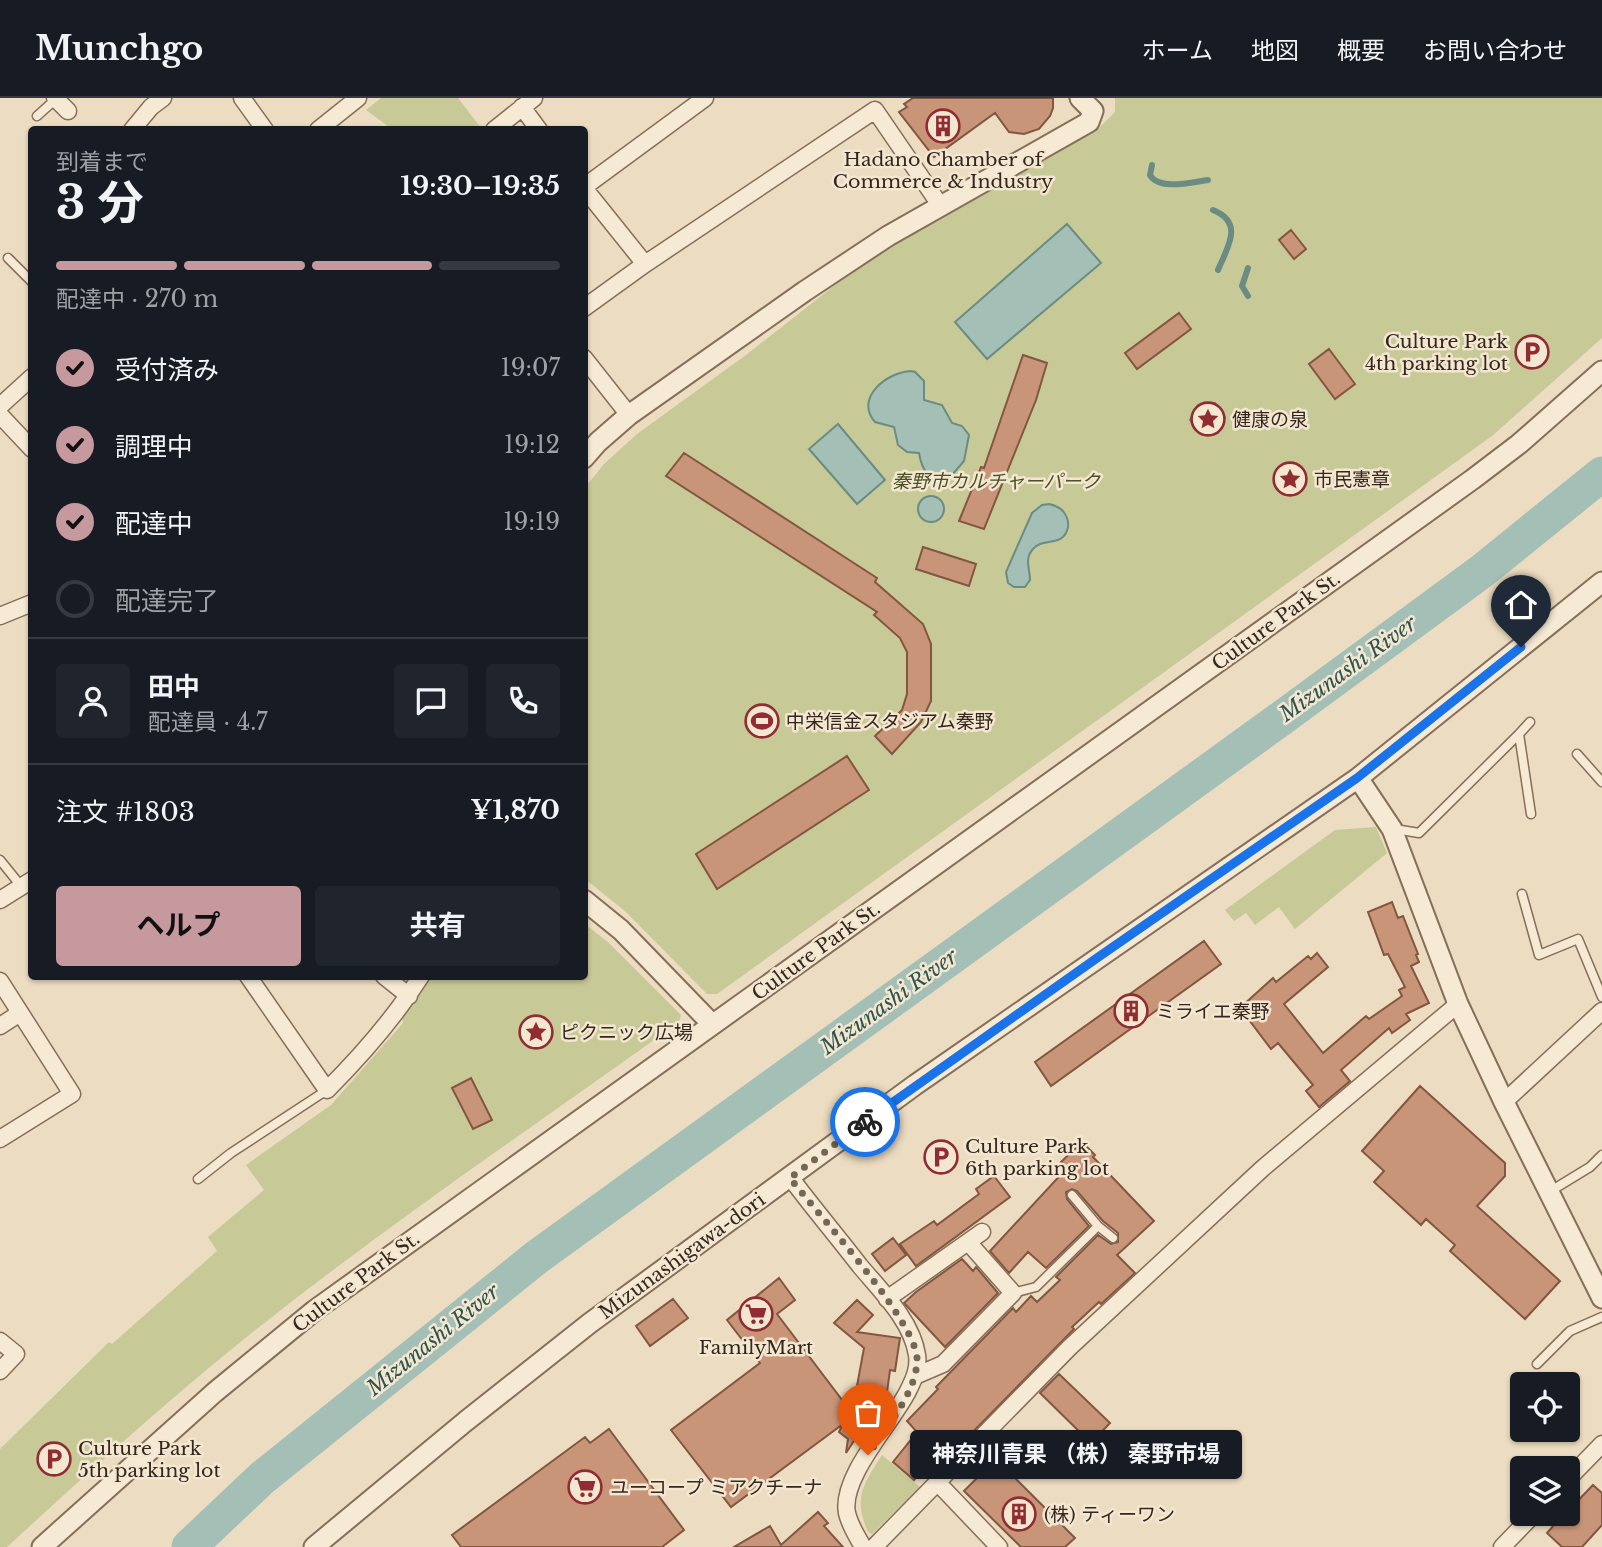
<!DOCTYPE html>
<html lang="ja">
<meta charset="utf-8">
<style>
body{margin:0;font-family:"Libre Baskerville","Noto Sans JP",serif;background:#20242c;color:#f1f3f6;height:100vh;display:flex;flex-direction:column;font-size:26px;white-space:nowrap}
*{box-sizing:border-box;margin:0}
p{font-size:23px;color:#9ea1a6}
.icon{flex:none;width:38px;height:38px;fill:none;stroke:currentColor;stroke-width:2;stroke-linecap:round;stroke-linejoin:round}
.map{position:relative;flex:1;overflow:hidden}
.sheet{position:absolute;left:28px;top:28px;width:560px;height:854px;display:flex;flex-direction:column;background:#171b24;border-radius:7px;box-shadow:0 2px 5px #0004}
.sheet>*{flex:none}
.buttons{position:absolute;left:1510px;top:1274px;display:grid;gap:14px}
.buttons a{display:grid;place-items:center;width:70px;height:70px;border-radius:7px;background:#171b24;box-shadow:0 2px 5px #0004;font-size:35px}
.pin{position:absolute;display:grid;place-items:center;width:60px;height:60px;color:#fff;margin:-72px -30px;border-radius:50% 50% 50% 0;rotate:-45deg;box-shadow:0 0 7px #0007}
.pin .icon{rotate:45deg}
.courier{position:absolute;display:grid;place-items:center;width:70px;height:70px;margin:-35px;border:5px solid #1a73e8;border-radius:50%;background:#fff;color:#222;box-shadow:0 2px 9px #0007}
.bubble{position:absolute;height:49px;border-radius:7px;background:#171b24;box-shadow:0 2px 5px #0004;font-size:23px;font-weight:700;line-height:49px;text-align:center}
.summary em{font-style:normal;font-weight:700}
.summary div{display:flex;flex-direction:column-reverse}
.summary{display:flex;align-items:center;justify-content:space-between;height:119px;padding:0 28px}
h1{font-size:46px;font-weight:700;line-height:52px}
.bar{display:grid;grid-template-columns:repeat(4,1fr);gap:10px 7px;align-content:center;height:84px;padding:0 28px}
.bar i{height:9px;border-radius:5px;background:#363941}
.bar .active{background:#c6999e}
.bar p{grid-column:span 4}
.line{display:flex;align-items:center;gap:18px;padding:0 28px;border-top:2px solid #363941}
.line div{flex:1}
.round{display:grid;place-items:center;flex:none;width:74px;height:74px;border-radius:7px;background:#20242c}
ol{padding:0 28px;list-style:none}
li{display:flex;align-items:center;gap:21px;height:77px}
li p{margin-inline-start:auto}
li .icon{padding:7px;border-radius:50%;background:#c6999e;color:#111;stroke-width:4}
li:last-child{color:#9ea1a6}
li i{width:38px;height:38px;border:4px solid #363941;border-radius:50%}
.primary-button{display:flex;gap:14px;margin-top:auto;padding:14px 28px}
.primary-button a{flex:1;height:80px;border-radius:7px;background:#c6999e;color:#111;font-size:28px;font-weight:700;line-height:80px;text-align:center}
.primary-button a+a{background:#20242c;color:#f1f3f6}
header{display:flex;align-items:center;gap:42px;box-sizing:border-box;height:98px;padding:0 35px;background:#171b24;border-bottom:2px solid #363941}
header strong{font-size:33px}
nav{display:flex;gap:38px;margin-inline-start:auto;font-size:24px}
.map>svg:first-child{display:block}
</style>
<header>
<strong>Munchgo</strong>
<nav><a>ホーム</a><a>地図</a><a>概要</a><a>お問い合わせ</a></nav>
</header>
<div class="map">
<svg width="1602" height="1449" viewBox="0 0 1602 1449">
<rect width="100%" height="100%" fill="#ecdcc1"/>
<path fill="#c7c996" d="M381,0H458L481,30L392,31L366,12Z
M1115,0H1602V240L1492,338L717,896H707L625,813L585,781L584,391L604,366L637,336L746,257L863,165L1100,29L1115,14Z
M1376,729L1387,755L1295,831L1279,809L1255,827L1246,815L1234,823L1225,812L1335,732Z
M585,826L609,845L681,917L679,924C540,1024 397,1120 263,1226C174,1296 90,1373 7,1449H0V1351L109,1244L112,1246L217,1153L208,1139L264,1092L246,1067L331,1007L403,925L402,916L414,904L429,879L584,878Z
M882,1357L920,1389L872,1436L868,1434C853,1399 863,1387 882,1357Z"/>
<path fill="#a4bfb5" stroke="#6b8c82" stroke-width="2" d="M1067,126L1101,165L987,261L955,224Z
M911,273L915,274L924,283V302L942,307L952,325L962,328L969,337L964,363L947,383C928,381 922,373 919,355L907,354L898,347L894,329L875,324C854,300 887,274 911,273Z
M1215,305L1225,319L1218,335L1201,336L1190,322L1198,307Z
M838,326L885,382L857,406L809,351Z
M918 411a13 13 0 1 1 26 0a13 13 0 1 1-26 0Z
M1049,406C1054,407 1059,409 1063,413C1066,417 1069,423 1068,429C1064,450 1042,439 1033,451C1024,461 1030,471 1030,482L1025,489H1014L1008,485L1006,474L1032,415L1042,407Z"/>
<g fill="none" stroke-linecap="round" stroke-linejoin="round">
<path stroke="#6b8c82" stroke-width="6" d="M1152,67L1150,77C1159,93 1192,84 1208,82
M1213,112C1245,125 1227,150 1218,172
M1248,170L1242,188L1248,198"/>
<path stroke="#a4bfb5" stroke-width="35" d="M189,1449L262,1380L537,1159L1279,622L1482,473L1602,376"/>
</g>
<path fill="#c99578" stroke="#835640" stroke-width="2" d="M913,0H1053V10L1050,18L1039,31L1024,36L1009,34L995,15L934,59L899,14L907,9L904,6Z
M1291,132L1306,151L1294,161L1279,142Z
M1179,215L1191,231L1137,271L1125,255Z
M1329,251L1355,286L1335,301L1309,266Z
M1023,257L1047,265L1036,302L984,431L959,423L981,369L984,370Z
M684,355L877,480L875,484L923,526L931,546V603L921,624L892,656L875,638L902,612L907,596V554L900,540L874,517L877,514L666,378Z
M923,449L976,466L969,488L916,471Z
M847,658L869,692L717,791L696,756Z
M1392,804L1398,820L1403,818L1418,856L1416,857L1419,864L1411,868L1429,905L1406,916L1410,922L1392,935L1389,930L1341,972L1350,983L1319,1009L1306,993L1313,987L1278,945L1271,951L1240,910L1273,880L1276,884L1308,858L1311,861L1317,855L1328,869L1284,906L1323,955L1366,918L1369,921L1402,898L1399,892L1405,889L1388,856L1384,857L1368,814Z
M1204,843L1221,866L1051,988L1035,964Z
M471,980L492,1022L473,1031L452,990Z
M1420,988L1505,1065V1078L1477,1108L1560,1183L1525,1221L1450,1153L1455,1147L1426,1121L1421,1127L1374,1084L1384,1073L1362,1053Z
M1082,1044L1095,1057L1093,1059L1154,1123L1117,1157L1135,1175L1101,1206L1099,1204L1072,1229L1074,1231L959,1348L937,1368L932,1362L914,1382L893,1364L917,1334L907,1323L938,1291L936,1289L1013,1210L1016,1214L1031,1198L1037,1204L1060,1182L1056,1179L1098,1137L1111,1146L1118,1144V1135L1103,1123L1077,1093L1072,1091L1066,1094L1067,1101L1089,1128L1046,1170L1028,1154L1009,1175L990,1153L1067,1070L1061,1064Z
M994,1078L1010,1099L916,1168L900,1146L934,1123L937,1127L979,1096L976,1091Z
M893,1140L906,1157L885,1173L872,1156Z
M962,1161L973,1173L976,1169L998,1195L945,1249L904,1205L916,1194Z
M779,1180L795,1202L777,1216L852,1315L864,1250L834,1225L857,1202L873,1217L857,1234L900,1240L895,1273L890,1272L886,1302H881L846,1355L848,1341L839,1334L843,1326L731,1409L671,1332L760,1265L727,1222Z
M673,1201L688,1220L650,1248L636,1228Z
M1059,1276L1110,1325L1091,1345L1040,1295Z
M609,1331L684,1432L662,1449H461L452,1437L585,1339L590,1345Z
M996,1361L1075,1440L1065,1449H1021L964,1393Z
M1593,1387L1602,1395V1427L1582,1449H1562L1547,1435L1561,1419L1568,1416V1413Z
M818,1414L828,1425L824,1428L843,1449H734L770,1428L781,1447Z"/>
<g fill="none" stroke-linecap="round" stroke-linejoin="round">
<defs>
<path id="service" d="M37,18L56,1
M8,160L32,184
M1519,636L1530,624
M1577,656L1602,684
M1395,731L1419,735L1519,636L1531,716
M0,762L21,788
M1522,796L1539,857L1578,841L1602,899
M198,1081L231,1055L327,992
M1549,1094L1590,1069L1602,1057
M1072,1097L1098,1128L1113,1140
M1013,1195L1036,1189L1098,1128
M1537,1266L1570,1233L1602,1219"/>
<path id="minor" d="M55,0L68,13
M242,0L265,32
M522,9L539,32
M132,32L151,9L163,0
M318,32L358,0
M494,32L534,0
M584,89L705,0
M584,90L645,166
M584,210L645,166L875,12L940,107
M584,260L629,317
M0,308L32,279
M0,317L32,351
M0,518L32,505
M0,802L32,782
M248,878L327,992C362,957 395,919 421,878
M384,878L409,898
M0,883L72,996L0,1041
M0,928L20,915
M1504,1004L1602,913
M790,1079C813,1110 837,1138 860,1168C881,1193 912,1223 917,1257C919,1270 914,1281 908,1293C892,1325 840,1379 847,1415C850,1428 857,1438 863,1449
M887,1201L982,1134
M0,1243L16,1256L0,1273
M915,1278L943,1266L1013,1195L968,1144
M1568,1381L1602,1346
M937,1384L999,1449
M874,1449L1069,1250L1263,1070L1458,906
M1502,1449L1534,1416"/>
<path id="tertiary" d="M584,360L598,344L629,317L805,193L888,138L1089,24L1093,13L1080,0
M1358,680L1392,731L1458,906L1504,1004L1602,1200
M584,802L621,832L712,926
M42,1449L215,1294L315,1212L1473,381L1519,346L1602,273
M314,1449L466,1323L590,1225L915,987L1358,680L1602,484"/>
</defs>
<use href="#service" stroke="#856e5a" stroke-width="11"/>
<use href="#minor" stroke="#856e5a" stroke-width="19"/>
<use href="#tertiary" stroke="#856e5a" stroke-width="23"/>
<use href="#service" stroke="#f7ead4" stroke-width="8"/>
<use href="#minor" stroke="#f7ead4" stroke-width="16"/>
<use href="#tertiary" stroke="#f7ead4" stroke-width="19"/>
</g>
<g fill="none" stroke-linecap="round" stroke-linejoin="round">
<path stroke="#756656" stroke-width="7" stroke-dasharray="0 12.6" d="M865,1024L790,1080C816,1114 920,1227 917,1263C916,1296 885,1330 868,1357"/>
<path stroke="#1a73e8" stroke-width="9" d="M865,1024L1097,860L1357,680L1521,549"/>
</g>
<defs>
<symbol id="building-ring" viewBox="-11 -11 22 22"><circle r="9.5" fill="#f4e7d1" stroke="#912c33" stroke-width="1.5"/><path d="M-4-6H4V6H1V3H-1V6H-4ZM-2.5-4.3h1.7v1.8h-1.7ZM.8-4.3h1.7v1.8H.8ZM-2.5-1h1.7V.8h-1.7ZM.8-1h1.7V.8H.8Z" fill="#912c33"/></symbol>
<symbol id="parking-ring" viewBox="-11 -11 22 22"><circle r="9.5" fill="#f4e7d1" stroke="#912c33" stroke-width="1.5"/><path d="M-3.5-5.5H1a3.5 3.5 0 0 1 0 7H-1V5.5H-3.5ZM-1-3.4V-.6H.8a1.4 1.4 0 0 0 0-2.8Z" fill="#912c33"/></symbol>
<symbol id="sight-ring" viewBox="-11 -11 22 22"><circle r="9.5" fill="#f4e7d1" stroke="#912c33" stroke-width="1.5"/><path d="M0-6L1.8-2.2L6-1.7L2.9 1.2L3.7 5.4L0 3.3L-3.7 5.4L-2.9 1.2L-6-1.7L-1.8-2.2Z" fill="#912c33"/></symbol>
<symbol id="stadium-ring" viewBox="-11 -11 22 22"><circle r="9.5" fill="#f4e7d1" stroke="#912c33" stroke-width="1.5"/><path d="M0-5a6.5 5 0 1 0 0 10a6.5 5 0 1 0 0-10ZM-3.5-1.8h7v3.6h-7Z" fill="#912c33"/></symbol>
<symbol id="supermarket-ring" viewBox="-11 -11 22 22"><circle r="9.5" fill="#f4e7d1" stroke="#912c33" stroke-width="1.5"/><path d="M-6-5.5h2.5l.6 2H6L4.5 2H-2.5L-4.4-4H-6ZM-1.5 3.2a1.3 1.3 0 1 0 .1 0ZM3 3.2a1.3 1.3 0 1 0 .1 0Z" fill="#912c33"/></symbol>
</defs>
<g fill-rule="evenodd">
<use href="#building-ring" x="924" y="9" width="38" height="38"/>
<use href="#parking-ring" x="1513" y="235" width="38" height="38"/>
<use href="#sight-ring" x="1189" y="302" width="38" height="38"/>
<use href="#sight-ring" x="1271" y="362" width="38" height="38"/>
<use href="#stadium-ring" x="743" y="604" width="38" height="38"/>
<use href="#building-ring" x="1112" y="894" width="38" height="38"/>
<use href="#sight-ring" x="517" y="915" width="38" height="38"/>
<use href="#parking-ring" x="922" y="1040" width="38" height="38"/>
<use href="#supermarket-ring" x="737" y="1197" width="38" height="38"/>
<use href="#parking-ring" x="35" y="1342" width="38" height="38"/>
<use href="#supermarket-ring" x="566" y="1370" width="38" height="38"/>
<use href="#building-ring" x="1000" y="1397" width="38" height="38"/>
</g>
<g text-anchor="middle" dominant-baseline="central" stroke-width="5" stroke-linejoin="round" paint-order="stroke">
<g font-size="19" fill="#35271d" stroke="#f4e7d1" text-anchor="start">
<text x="943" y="61" text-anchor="middle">Hadano Chamber of<tspan x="943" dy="22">Commerce &amp; Industry</tspan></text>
<text x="1508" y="243" text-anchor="end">Culture Park<tspan x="1508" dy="22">4th parking lot</tspan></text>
<text x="1232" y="321">健康の泉</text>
<text x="1314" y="381">市民憲章</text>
<text x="786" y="623">中栄信金スタジアム秦野</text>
<text x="1156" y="913">ミライエ秦野</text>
<text x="560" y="934">ピクニック広場</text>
<text x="965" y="1048">Culture Park<tspan x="965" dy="22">6th parking lot</tspan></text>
<text x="756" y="1249" text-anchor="middle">FamilyMart</text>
<text x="78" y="1350">Culture Park<tspan x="78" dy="22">5th parking lot</tspan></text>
<text x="610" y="1389">ユーコープ ミアクチーナ</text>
<text x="1044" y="1416">(株) ティーワン</text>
</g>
<g font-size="19" font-style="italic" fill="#495125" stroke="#f4e7d1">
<text x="996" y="383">秦野市カルチャーパーク</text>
</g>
<g font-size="19" fill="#35271d" stroke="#f4e7d1">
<text transform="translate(1276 523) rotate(-36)">Culture Park St.</text>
<text transform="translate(816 853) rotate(-36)">Culture Park St.</text>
<text transform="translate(682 1158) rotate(-36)">Mizunashigawa-dori</text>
<text transform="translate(356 1184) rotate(-37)">Culture Park St.</text>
</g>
<g font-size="21" font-style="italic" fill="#2d544f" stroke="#f4e7d1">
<text transform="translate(1348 571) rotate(-36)">Mizunashi River</text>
<text transform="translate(889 904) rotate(-36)">Mizunashi River</text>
<text transform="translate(433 1242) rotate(-39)">Mizunashi River</text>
</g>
</g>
</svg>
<div class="buttons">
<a><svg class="icon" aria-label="locate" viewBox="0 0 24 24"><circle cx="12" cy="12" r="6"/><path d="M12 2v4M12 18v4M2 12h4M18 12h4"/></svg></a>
<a><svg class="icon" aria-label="layers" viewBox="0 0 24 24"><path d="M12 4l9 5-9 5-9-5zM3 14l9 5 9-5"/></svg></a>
</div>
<div class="pin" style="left:868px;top:1357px;background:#ea580c"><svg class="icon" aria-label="bag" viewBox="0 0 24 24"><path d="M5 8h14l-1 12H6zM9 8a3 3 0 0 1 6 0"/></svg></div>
<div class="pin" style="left:1521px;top:549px;background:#1f2937"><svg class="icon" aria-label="home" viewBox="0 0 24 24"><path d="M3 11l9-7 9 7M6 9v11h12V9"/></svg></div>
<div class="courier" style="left:865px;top:1024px"><svg class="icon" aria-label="bike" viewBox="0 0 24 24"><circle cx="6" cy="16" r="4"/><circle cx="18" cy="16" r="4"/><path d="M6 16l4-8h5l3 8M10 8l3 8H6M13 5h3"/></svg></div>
<div class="bubble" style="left:910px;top:1332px;width:332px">神奈川青果 （株） 秦野市場</div>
<section class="sheet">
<div class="summary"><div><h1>3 分</h1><p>到着まで</p></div><em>19:30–19:35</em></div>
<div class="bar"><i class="active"></i><i class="active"></i><i class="active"></i><i></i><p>配達中 · 270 m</p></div>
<ol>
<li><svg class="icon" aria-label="check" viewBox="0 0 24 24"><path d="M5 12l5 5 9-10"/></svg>受付済み<p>19:07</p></li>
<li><svg class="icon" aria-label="check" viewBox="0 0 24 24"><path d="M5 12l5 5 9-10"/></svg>調理中<p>19:12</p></li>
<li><svg class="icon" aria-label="check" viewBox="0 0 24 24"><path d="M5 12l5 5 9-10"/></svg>配達中<p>19:19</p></li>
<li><i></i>配達完了</li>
</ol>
<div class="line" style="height:126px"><a class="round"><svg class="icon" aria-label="person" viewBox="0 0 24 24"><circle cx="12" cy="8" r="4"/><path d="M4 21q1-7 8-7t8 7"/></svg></a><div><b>田中</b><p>配達員 · 4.7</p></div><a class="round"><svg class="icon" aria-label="chat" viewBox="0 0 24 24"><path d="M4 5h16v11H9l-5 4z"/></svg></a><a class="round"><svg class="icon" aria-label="phone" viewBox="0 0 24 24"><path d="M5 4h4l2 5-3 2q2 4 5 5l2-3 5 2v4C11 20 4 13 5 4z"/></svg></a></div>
<div class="line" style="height:91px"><div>注文 #1803</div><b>¥1,870</b></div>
<div class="primary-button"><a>ヘルプ</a><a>共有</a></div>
</section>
</div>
